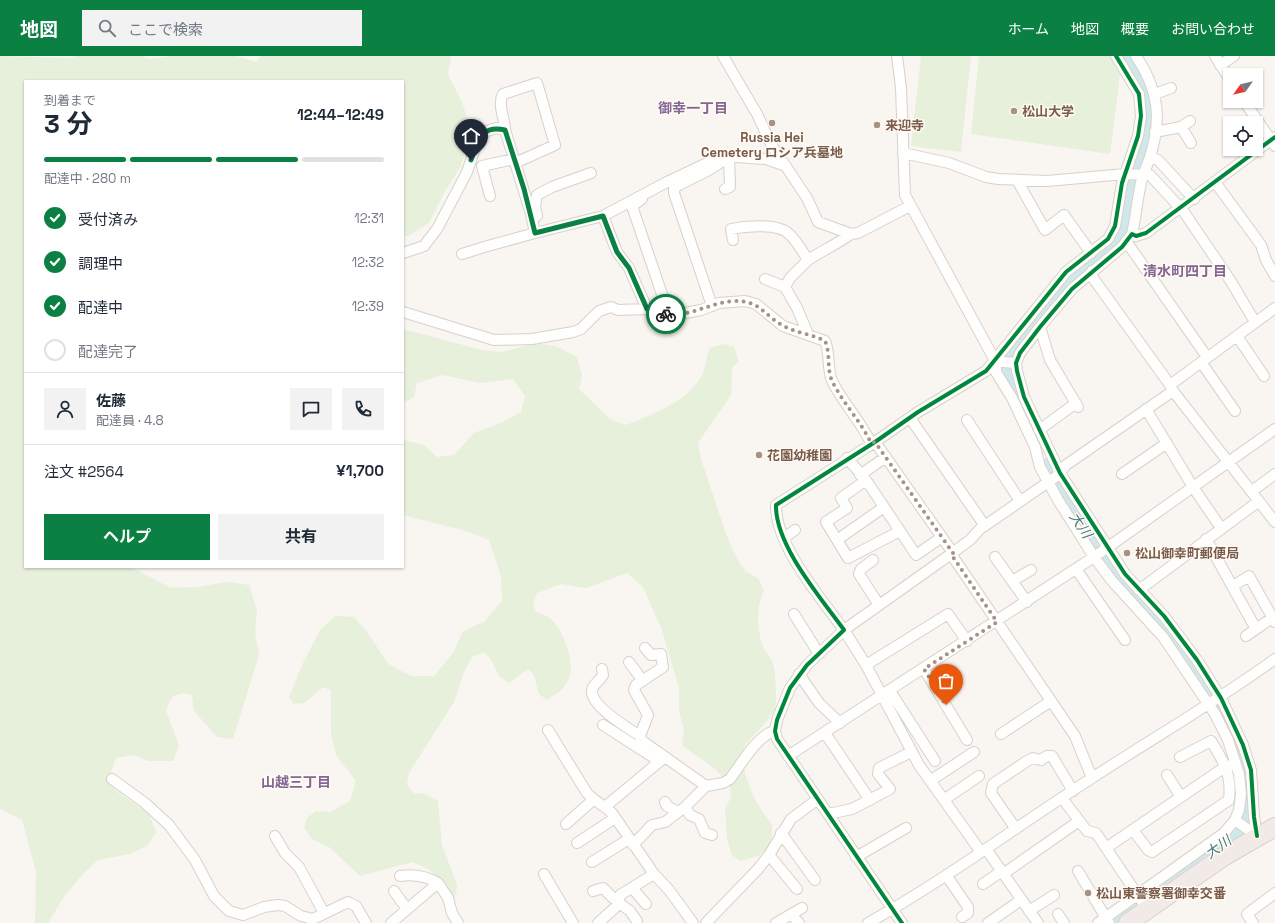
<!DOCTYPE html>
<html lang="ja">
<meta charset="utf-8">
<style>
body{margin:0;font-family:"Space Grotesk","Noto Sans JP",sans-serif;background:#f2f2f3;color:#1f2937;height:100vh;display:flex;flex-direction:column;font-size:15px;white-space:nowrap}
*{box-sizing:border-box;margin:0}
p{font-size:13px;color:#747a83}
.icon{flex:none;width:22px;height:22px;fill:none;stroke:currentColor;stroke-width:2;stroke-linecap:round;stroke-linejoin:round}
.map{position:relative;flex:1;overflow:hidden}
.drawer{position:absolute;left:24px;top:24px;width:380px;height:488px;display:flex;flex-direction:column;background:#fff;border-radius:0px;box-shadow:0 1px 3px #0004}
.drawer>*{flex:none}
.needle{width:26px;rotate:236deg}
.controls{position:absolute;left:1223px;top:12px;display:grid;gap:8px}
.controls a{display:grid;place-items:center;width:40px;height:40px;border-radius:0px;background:#fff;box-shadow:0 1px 3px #0004;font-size:20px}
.pin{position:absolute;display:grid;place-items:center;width:34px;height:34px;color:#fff;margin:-41px -17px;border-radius:50% 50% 50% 0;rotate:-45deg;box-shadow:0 0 4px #0007}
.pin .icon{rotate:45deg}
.courier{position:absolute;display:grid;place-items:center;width:40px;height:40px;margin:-20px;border:3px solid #0b8043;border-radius:50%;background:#fff;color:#222;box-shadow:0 1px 5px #0007}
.overview em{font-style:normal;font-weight:700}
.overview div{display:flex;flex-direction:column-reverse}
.overview{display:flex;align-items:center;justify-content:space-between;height:68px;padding:0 20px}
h1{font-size:26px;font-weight:700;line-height:30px}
.bar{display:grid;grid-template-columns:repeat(4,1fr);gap:6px 4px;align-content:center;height:48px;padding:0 20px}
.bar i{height:5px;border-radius:3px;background:#e0e1e3}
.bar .active{background:#0b8043}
.bar p{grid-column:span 4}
.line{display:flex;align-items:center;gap:10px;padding:0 20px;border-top:1px solid #e0e1e3}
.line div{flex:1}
.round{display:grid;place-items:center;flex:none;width:42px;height:42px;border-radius:0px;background:#f2f2f3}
ol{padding:0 20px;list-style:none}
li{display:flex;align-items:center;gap:12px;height:44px}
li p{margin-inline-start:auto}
li .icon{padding:4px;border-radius:50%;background:#0b8043;color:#fff;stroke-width:4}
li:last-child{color:#747a83}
li i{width:22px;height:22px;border:2px solid #e0e1e3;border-radius:50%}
.cta{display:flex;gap:8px;margin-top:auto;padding:8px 20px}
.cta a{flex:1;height:46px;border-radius:0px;background:#0b8043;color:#fff;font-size:16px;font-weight:700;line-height:46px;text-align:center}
.cta a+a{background:#f2f2f3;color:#1f2937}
header{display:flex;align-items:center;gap:24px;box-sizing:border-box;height:56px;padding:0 20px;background:#0b8043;color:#fff}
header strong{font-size:19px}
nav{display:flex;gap:22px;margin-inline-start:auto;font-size:14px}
.search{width:280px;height:36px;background:#f2f2f3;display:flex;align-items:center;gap:10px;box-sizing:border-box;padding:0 14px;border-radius:0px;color:#747a83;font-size:15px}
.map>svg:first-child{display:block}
</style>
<header>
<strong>地図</strong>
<div class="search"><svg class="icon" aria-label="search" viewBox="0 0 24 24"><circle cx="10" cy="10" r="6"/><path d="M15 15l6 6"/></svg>ここで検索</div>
<nav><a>ホーム</a><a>地図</a><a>概要</a><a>お問い合わせ</a></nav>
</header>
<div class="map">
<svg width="1275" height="867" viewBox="0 0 1275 867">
<rect width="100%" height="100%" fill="#f9f5f0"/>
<path fill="#e7f0db" d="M0,0L72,2L75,0H143L149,3L172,0H236L256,6L261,0H451L448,19L462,46L471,75L461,110L445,135L429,167L408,180H403V25H25V511H131L171,532L197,531L227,526L249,529L257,554L255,575L259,599L233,683L217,681L194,655L192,639L182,637L172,641L166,655L179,689L173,705H148L134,699L116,702L108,725L115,734L149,758L156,776L147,790L130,798L98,804L83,818L65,839L48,867H35L36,816L22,764L0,753Z
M921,0H971L961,96L911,90Z
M979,0H1110L1120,18L1110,98L971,78Z
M403,273L482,294L501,296L537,287L558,291L577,301L582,320L579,333L610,363L626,369C653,358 685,347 701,321C707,311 705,302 710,292L723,288L734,291L739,305L732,312L731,339L698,387L701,403L726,478L737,503L746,516L758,522L764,535C756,550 757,573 762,588C764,595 770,600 773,607C776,614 777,645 775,652C770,668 740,686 742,702C745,725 757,752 772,768L771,789L759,800L740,805L732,799L727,783L725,753L731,741L730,729L715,713L682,689L684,674L679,655V632L662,574L643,531L627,517L586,532L561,528L537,537L533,547L536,556C540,557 545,559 548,561C562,570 576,606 569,622C565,633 556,638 547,644L539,638L534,619L528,613L509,627L499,620L490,602L484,596L472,601L464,616L454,646L409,717L407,728L414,738L423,737L438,745L442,789L457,829L456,839L453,840L450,838L444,827L428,813L412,806L360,820L329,791L312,783L304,772L307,762L316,755L330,756L350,745L356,725L336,699L331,677V634L323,631L304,647L294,648L289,641L302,609L320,574L335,560L354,561L368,577L388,608L411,620H434L453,597L463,575L484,566L502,545L501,520L489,484L463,474L403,459V384L424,389L437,401L454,399L474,377L501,367L521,356L525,340L513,323L480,327L442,319L417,327L414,341L403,347Z"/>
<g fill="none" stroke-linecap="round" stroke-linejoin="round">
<path stroke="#d0e8ea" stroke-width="15" d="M1027,356C1018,337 1004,320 1011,299L1072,224L1083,213L1116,187L1124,172L1127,147L1141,101L1148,62L1144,33L1125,0
M1051,407C1058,423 1063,441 1072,457C1078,468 1086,479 1094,490C1117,521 1145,548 1168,578C1200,619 1275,730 1234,780L1112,867"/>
<defs>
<path id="street" d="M723,0L757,58L771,88L807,142L818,166L851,178L858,177L910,150
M897,0L901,32L905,139L993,301L1002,306L1016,307
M1215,0L1230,24
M1220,9L1234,0
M1155,38L1171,32
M1244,45L1275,90
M1181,71L1191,87
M505,74C505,62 497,49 503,38L537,27L555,89L515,107
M1155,76L1181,71L1190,65
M903,97L949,107L986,121L998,123L1047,125L1125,118L1150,119L1184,156L1230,224L1255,266
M1150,101L1158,104L1194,143
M1017,124L1045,174L1064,159L1091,197
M1215,126L1261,189L1266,204L1275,220
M490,140L482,110L514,103
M642,143L632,150L669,259
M537,160L535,150L537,139L552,131L591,117
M603,160L617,196L629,212L647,253
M1132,178C1136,162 1137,144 1141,127C1143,118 1147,110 1150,101C1162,63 1159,34 1136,0
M733,184L731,173C745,170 779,167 789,178C797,185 802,195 808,204C822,195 837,188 851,178
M1126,185L1207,301
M403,197L424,190L437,173L467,116L479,81L487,75L496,72L505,74L531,158L535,177L603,160L667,126L722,100L766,103L786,110
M462,198L484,191L535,177
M808,204L790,222L785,231L797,252L808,278
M1092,215L1093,222L1170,329L1173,335L1275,466
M765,223L785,231
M712,250L674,137V132L679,129L709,114L729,101L730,131L725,133
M403,256L494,284L532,283L573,276L581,273L599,255L611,251L618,254L647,253L660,257L675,259L701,254L719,247L745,245L756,248L783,270L825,285C831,298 826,314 833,327C844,348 861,366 871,387
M1040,271L1050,304L1078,351
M1237,280L1264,320
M996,304V316L1012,342L1035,391L1040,411L1058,444L1094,501L1112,525L1163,581L1215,658L1228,684L1239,718L1241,738L1239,754L1235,764L1224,777L1098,867
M1201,306L1235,355
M1170,329L1275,252
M1146,353L1193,431L1221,472
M910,362L985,470
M967,364L1020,445
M1039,374L1076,347
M875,386L953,497
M847,402L866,424L916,499L942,481
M1122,418L1167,387
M860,419L886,401
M866,424L841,442L847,452L826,466L848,502L900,475
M1252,435L1275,418
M784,482L795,474
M1206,483L1256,573
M837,484L884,451
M951,498L1075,680L1092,722
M995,501L1027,546
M873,504L861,513L859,518L879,549
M1076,513L1125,584
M1012,525L1031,514
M1233,530L1249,520L1275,566
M1139,534L1259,445
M794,558L819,598
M1246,580L1272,562
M629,606L643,625
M866,609L948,558L967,585
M602,613L603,619C600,625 593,628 592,634C590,650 628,672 640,680L641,684L706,730
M924,613L967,684
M799,618L819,647L840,667
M890,635L935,705
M603,669L659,705
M548,674L587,737C594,745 604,749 612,757L654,818L669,834L693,867
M825,677L870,744
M1001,678L1051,645
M640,680L648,659L634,634L636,629L663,611L661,598L651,599L645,592
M788,700L1094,501L1275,373
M1167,719L1181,741
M112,723L145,747L169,769L195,804L214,840L229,855L243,859L264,851L278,849L285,850L301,860L313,863L348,846L356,850L366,867
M930,725L974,696
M1062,742L1087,775L1096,777L1147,853
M945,743L979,720
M665,746L667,750L678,756
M606,750L665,701
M685,751L690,759L699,763L705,777L712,779
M828,758L852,753L890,733L878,718L879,712L911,696
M1235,764L1257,780
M566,768L593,744
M1016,773L991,737L993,728L1027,705L1033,702L1041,704L1047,700H1052L1073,735
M1133,774L1148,794L1152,796L1229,744C1232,719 1224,706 1211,685L1180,701
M781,777L815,824
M275,780L285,797L299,811L324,857
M1257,780L1254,761L1251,714L1243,689L1221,642L1197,604L1164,560L1125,518L1060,417L1024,341L1017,315L1016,307L1020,297L1040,271L1072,233L1122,191L1132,178L1136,180L1146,177L1275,81
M577,787L615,762
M633,789L652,769L665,766L685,751L706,730L723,727L730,723C740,710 758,678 775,675
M1106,792L1222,713L1233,708
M986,793L1038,867
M981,796L919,709L866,609L844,574L951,498L970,484L980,473L1057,420L1066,409L1173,335
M769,799L797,833
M856,801L906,772
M592,806L629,783
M1078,815L1109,867
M544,818L573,867
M1003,818L1079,765
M946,819L968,851V857L962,861
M400,820C414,818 426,820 438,827
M983,828L1002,815
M632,832L646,848
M394,835L407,853
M593,835L603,832L613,842L619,844
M619,847L630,855L637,865
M1029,855L1054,839
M1058,858L1064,867
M792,859L799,867
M391,867L438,827L448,842L452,857L458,867
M598,867L618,849L620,839L654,818
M706,867L758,813L769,799L791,763L818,743
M776,867L802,852
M868,867C945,824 1017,770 1092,722C1153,682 1216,646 1275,603
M902,867L777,683L775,675L777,664L790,632L807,609L844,574C821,542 775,489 776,449L875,386L918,356L986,315L1066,216L1108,183L1115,170L1122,127L1138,80L1141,60L1139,38L1116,0
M988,867L1021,844
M1253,867L1247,858L1275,837"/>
<path id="highway" d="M1128,867L1223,801L1275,771"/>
</defs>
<use href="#street" stroke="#d7d1cb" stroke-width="12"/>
<use href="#highway" stroke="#dad1cc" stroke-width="20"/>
<use href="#street" stroke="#fefefd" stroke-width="10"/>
<use href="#highway" stroke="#f2eae7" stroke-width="18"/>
<defs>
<path id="cycleway" d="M1257,780L1254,761L1251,714L1243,689L1221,642L1197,604L1164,560L1125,518L1060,417L1024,341L1017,315L1016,307L1020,297L1040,271L1072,233L1122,191L1132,178L1136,180L1146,177L1275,81
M902,867L777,683L775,675L777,664L790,632L807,609L844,574C821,542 775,489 776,449L875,386L918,356L986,315L1066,216L1108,183L1115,170L1122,127L1138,80L1141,60L1139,38L1116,0"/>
</defs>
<use href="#cycleway" stroke="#fffaf3" stroke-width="6"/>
<use href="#cycleway" stroke="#00873e" stroke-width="4"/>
</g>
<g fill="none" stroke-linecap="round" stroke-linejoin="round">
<path stroke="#a69286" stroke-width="4" stroke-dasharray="0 7.2" d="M666,258C691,261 711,246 735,245C759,244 764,259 782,269C795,277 812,278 825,285C831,298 826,314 833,327C844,348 861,366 871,387L875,386L953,497L951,498L997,566L924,613L946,649"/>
<path stroke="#0b8043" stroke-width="5" d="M471,104C478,85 480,69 505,74L524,133L535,177L603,160L617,196L629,212L647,253L666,258"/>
</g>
<g fill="#a69286" stroke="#fffaf3" stroke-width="1.5">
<circle cx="1014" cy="55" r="4"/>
<circle cx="772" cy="67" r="4"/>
<circle cx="877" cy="69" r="4"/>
<circle cx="759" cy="399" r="4"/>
<circle cx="1127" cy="497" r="4"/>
<circle cx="1088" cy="837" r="4"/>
</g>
<g text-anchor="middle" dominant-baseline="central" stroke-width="3" stroke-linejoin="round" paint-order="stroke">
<g font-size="13" font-weight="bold" fill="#7a5c4d" stroke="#fffaf3" text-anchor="start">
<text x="1022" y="55">松山大学</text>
<text x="885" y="69">来迎寺</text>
<text x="772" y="81" text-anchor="middle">Russia Hei<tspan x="772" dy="15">Cemetery ロシア兵墓地</tspan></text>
<text x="767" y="399">花園幼稚園</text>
<text x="1135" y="497">松山御幸町郵便局</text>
<text x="1096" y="837">松山東警察署御幸交番</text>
</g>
<g font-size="14" font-weight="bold" fill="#846695" stroke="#fffaf3">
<text x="693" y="52">御幸一丁目</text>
<text x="1185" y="215">清水町四丁目</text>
<text x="296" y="726">山越三丁目</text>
</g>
<g font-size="14" font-style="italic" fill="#437c86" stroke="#fffaf3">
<text transform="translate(1081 469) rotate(56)">大川</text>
<text transform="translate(1218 791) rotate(-36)">大川</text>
</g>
</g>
</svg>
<div class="controls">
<a><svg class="needle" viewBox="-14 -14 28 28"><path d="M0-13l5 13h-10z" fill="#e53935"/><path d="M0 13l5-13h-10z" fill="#747a83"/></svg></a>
<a><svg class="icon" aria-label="locate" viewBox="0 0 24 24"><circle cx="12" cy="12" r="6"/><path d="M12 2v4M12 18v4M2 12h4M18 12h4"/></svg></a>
</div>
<div class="pin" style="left:946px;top:649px;background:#ea580c"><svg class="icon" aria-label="bag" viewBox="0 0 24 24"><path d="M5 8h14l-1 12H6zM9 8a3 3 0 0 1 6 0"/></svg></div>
<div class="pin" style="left:471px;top:104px;background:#1f2937"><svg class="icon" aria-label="home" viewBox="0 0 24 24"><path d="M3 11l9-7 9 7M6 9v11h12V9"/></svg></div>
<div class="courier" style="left:666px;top:258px"><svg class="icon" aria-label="bike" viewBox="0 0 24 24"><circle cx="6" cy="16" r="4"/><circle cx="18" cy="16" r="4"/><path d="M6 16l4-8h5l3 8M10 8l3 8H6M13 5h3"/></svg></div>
<section class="drawer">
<div class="overview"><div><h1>3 分</h1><p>到着まで</p></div><em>12:44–12:49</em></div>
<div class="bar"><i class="active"></i><i class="active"></i><i class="active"></i><i></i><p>配達中 · 280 m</p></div>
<ol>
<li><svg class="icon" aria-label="check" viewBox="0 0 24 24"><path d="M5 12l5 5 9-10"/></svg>受付済み<p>12:31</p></li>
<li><svg class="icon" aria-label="check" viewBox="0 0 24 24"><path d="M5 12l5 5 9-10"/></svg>調理中<p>12:32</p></li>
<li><svg class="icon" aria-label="check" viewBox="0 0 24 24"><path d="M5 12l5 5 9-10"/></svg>配達中<p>12:39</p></li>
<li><i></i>配達完了</li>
</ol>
<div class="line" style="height:72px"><a class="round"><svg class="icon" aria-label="person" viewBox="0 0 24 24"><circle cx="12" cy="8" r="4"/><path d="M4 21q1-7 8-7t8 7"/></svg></a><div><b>佐藤</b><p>配達員 · 4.8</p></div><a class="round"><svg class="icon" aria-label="chat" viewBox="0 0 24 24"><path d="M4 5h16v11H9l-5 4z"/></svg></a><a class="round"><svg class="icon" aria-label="phone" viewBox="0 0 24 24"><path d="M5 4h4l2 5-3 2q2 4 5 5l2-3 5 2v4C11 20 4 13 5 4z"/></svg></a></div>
<div class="line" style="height:52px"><div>注文 #2564</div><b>¥1,700</b></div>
<div class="cta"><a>ヘルプ</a><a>共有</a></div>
</section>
</div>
